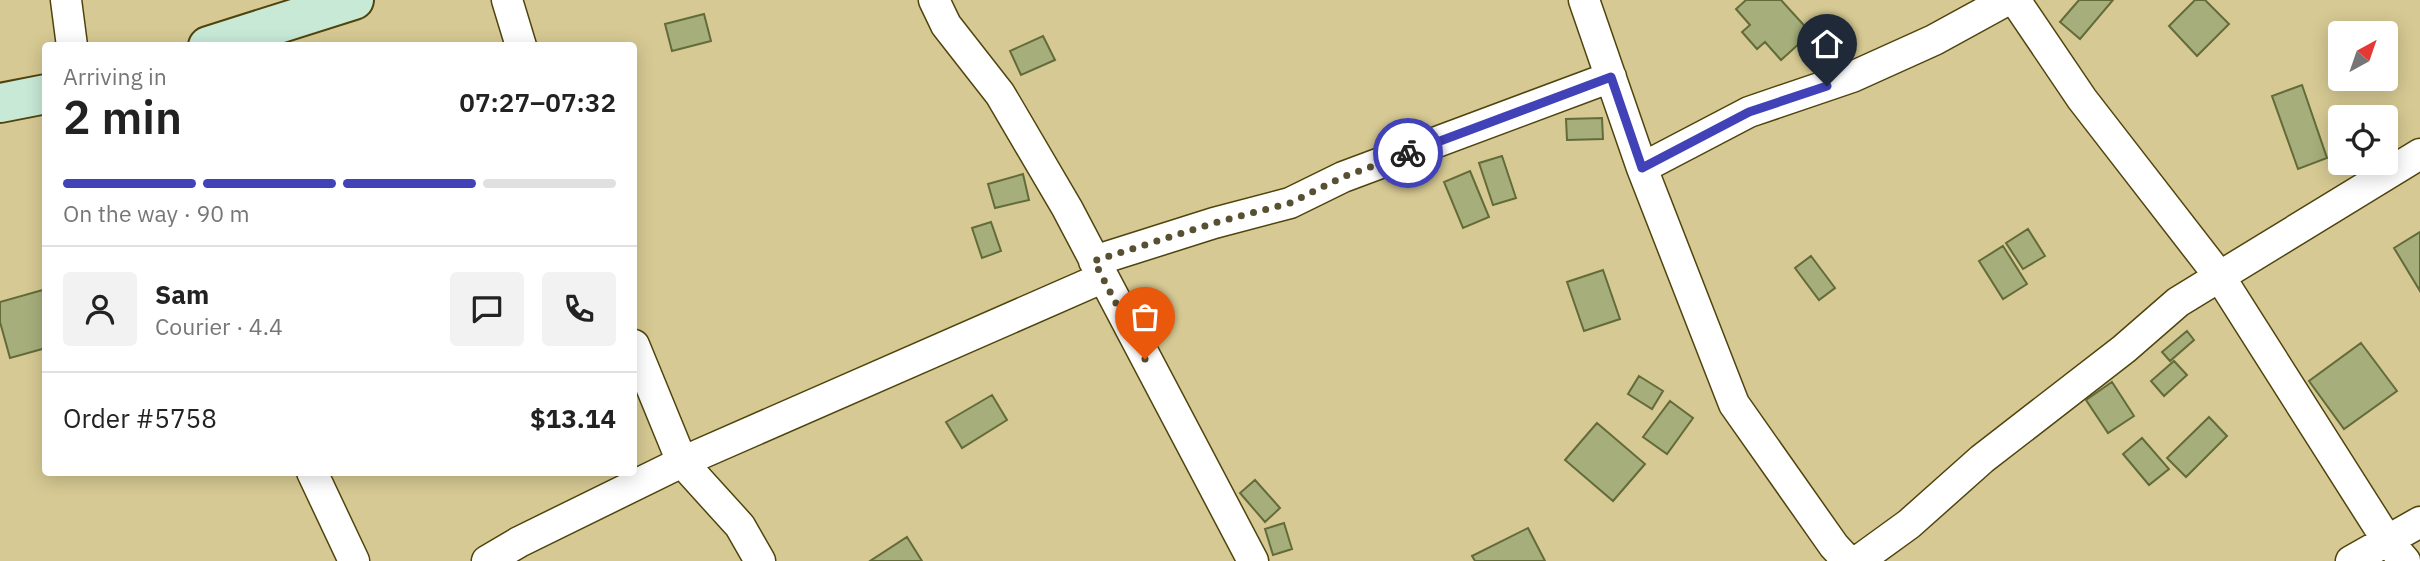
<!DOCTYPE html>
<meta charset="utf-8">
<style>
body{margin:0;font-family:"IBM Plex Sans",sans-serif;background:#f2f2f2;color:#222;height:100vh;display:flex;flex-direction:column;font-size:26px;white-space:nowrap}
*{box-sizing:border-box;margin:0}
p{font-size:23px;color:#767676}
.icon{flex:none;width:38px;height:38px;fill:none;stroke:currentColor;stroke-width:2;stroke-linecap:round;stroke-linejoin:round}
.map{position:relative;flex:1;overflow:hidden}
.details{position:absolute;left:42px;top:42px;width:595px;height:434px;display:flex;flex-direction:column;background:#fff;border-radius:7px;box-shadow:0 4px 18px #0003}
.details>*{flex:none}
.needle{width:46px;rotate:40deg}
.tools{position:absolute;left:2328px;top:21px;display:grid;gap:14px}
.tools a{display:grid;place-items:center;width:70px;height:70px;border-radius:7px;background:#fff;box-shadow:0 4px 18px #0003;font-size:35px}
.pin{position:absolute;display:grid;place-items:center;width:60px;height:60px;color:#fff;margin:-72px -30px;border-radius:50% 50% 50% 0;rotate:-45deg;box-shadow:0 0 7px #0007}
.pin .icon{rotate:45deg}
.courier{position:absolute;display:grid;place-items:center;width:70px;height:70px;margin:-35px;border:5px solid #4142b7;border-radius:50%;background:#fff;color:#222;box-shadow:0 2px 9px #0007}
.overview em{font-style:normal;font-weight:600}
.overview div{display:flex;flex-direction:column-reverse}
.overview{display:flex;align-items:center;justify-content:space-between;height:119px;padding:0 21px}
h1{font-size:46px;font-weight:600;line-height:52px}
.bar{display:grid;grid-template-columns:repeat(4,1fr);gap:10px 7px;align-content:center;height:84px;padding:0 21px}
.bar i{height:9px;border-radius:5px;background:#e0e0e0}
.bar .current{background:#4142b7}
.bar p{grid-column:span 4}
.line{display:flex;align-items:center;gap:18px;padding:0 21px;border-top:2px solid #e0e0e0}
.line div{flex:1}
.round{display:grid;place-items:center;flex:none;width:74px;height:74px;border-radius:7px;background:#f2f2f2}
.map>svg:first-child{display:block}
</style>
<div class="map">
<svg width="2420" height="561" viewBox="0 0 2420 561">
<rect width="100%" height="100%" fill="#d6c993"/>
<path fill="#a6af7b" stroke="#636b39" stroke-width="2" d="M1746,0H1781L1811,33L1781,60L1765,42L1757,49L1742,32L1750,25L1736,9Z
M2079,0H2113L2080,39L2060,22Z
M2195,0H2205L2229,24L2197,56L2169,26Z
M704,14L711,41L672,51L665,24Z
M1043,36L1055,60L1021,75L1010,51Z
M2302,85L2327,158L2298,169L2272,96Z
M1602,118L1603,139L1567,140L1566,119Z
M1502,156L1516,198L1493,205L1479,163Z
M1470,171L1489,217L1463,228L1444,182Z
M1023,174L1029,200L995,208L988,184Z
M991,222L1001,251L982,258L972,228Z
M2028,229L2045,256L2023,269L2006,243Z
M2420,232V291L2394,248Z
M2003,246L2027,284L2003,299L1979,261Z
M1811,256L1835,288L1819,300L1795,268Z
M1603,270L1620,319L1584,331L1567,282Z
M46,289V348L10,358L0,322V302Z
M2187,331L2194,340L2170,361L2162,352Z
M2361,343L2397,391L2344,429L2309,381Z
M2174,361L2187,375L2164,396L2151,381Z
M1639,376L1663,391L1652,409L1628,394Z
M2112,382L2134,416L2108,433L2086,400Z
M992,395L1007,420L962,448L946,422Z
M1670,401L1693,418L1667,454L1643,437Z
M2209,417L2227,436L2186,477L2167,458Z
M1597,423L1645,464L1613,501L1565,460Z
M2142,438L2169,469L2149,485L2123,454Z
M1255,480L1280,508L1265,522L1240,493Z
M1284,523L1292,549L1273,555L1265,529Z
M1528,528L1545,561H1475L1472,556Z
M907,537L922,561H870Z"/>
<g fill="none" stroke-linecap="round" stroke-linejoin="round">
<defs>
<path id="street" d="M66,0L72,46
M507,0L521,46
M934,0L946,25L1000,94L1067,208L1253,561
M1584,0L1642,168L1734,404L1834,546L1848,561
M2015,0L2082,99L2220,277L2387,540L2405,561
M1642,168L1749,112L1852,77L1934,40L2007,0
M1094,261L1214,223L1290,203L1343,177L1611,77
M634,345L682,462L740,526L760,561
M312,472L354,561
M487,561L519,542L682,462L1102,278
M1858,561L1909,524L1982,459L2124,349L2178,302L2420,154
M2351,561L2420,522"/>
<path id="secondary" d="M208,46L354,0
M0,103L46,94"/>
</defs>
<use href="#street" stroke="#50440d" stroke-width="33"/>
<use href="#secondary" stroke="#50440d" stroke-width="42"/>
<use href="#street" stroke="#fff" stroke-width="30"/>
<use href="#secondary" stroke="#c7e9d6" stroke-width="38"/>
</g>
<g fill="none" stroke-linecap="round" stroke-linejoin="round">
<path stroke="#585033" stroke-width="7" stroke-dasharray="0 12.6" d="M1145,359L1094,261L1214,223L1290,203L1343,177L1408,153"/>
<path stroke="#4142b7" stroke-width="9" d="M1408,153L1611,77L1642,168L1749,112L1827,86"/>
</g>
</svg>
<div class="tools">
<a><svg class="needle" viewBox="-14 -14 28 28"><path d="M0-13l5 13h-10z" fill="#e53935"/><path d="M0 13l5-13h-10z" fill="#767676"/></svg></a>
<a><svg class="icon" aria-label="locate" viewBox="0 0 24 24"><circle cx="12" cy="12" r="6"/><path d="M12 2v4M12 18v4M2 12h4M18 12h4"/></svg></a>
</div>
<div class="pin" style="left:1145px;top:359px;background:#ea580c"><svg class="icon" aria-label="bag" viewBox="0 0 24 24"><path d="M5 8h14l-1 12H6zM9 8a3 3 0 0 1 6 0"/></svg></div>
<div class="pin" style="left:1827px;top:86px;background:#1f2937"><svg class="icon" aria-label="home" viewBox="0 0 24 24"><path d="M3 11l9-7 9 7M6 9v11h12V9"/></svg></div>
<div class="courier" style="left:1408px;top:153px"><svg class="icon" aria-label="bike" viewBox="0 0 24 24"><circle cx="6" cy="16" r="4"/><circle cx="18" cy="16" r="4"/><path d="M6 16l4-8h5l3 8M10 8l3 8H6M13 5h3"/></svg></div>
<section class="details">
<div class="overview"><div><h1>2 min</h1><p>Arriving in</p></div><em>07:27–07:32</em></div>
<div class="bar"><i class="current"></i><i class="current"></i><i class="current"></i><i></i><p>On the way · 90 m</p></div>
<div class="line" style="height:126px"><a class="round"><svg class="icon" aria-label="person" viewBox="0 0 24 24"><circle cx="12" cy="8" r="4"/><path d="M4 21q1-7 8-7t8 7"/></svg></a><div><b>Sam</b><p>Courier · 4.4</p></div><a class="round"><svg class="icon" aria-label="chat" viewBox="0 0 24 24"><path d="M4 5h16v11H9l-5 4z"/></svg></a><a class="round"><svg class="icon" aria-label="phone" viewBox="0 0 24 24"><path d="M5 4h4l2 5-3 2q2 4 5 5l2-3 5 2v4C11 20 4 13 5 4z"/></svg></a></div>
<div class="line" style="height:91px"><div>Order #5758</div><b>$13.14</b></div>
</section>
</div>
